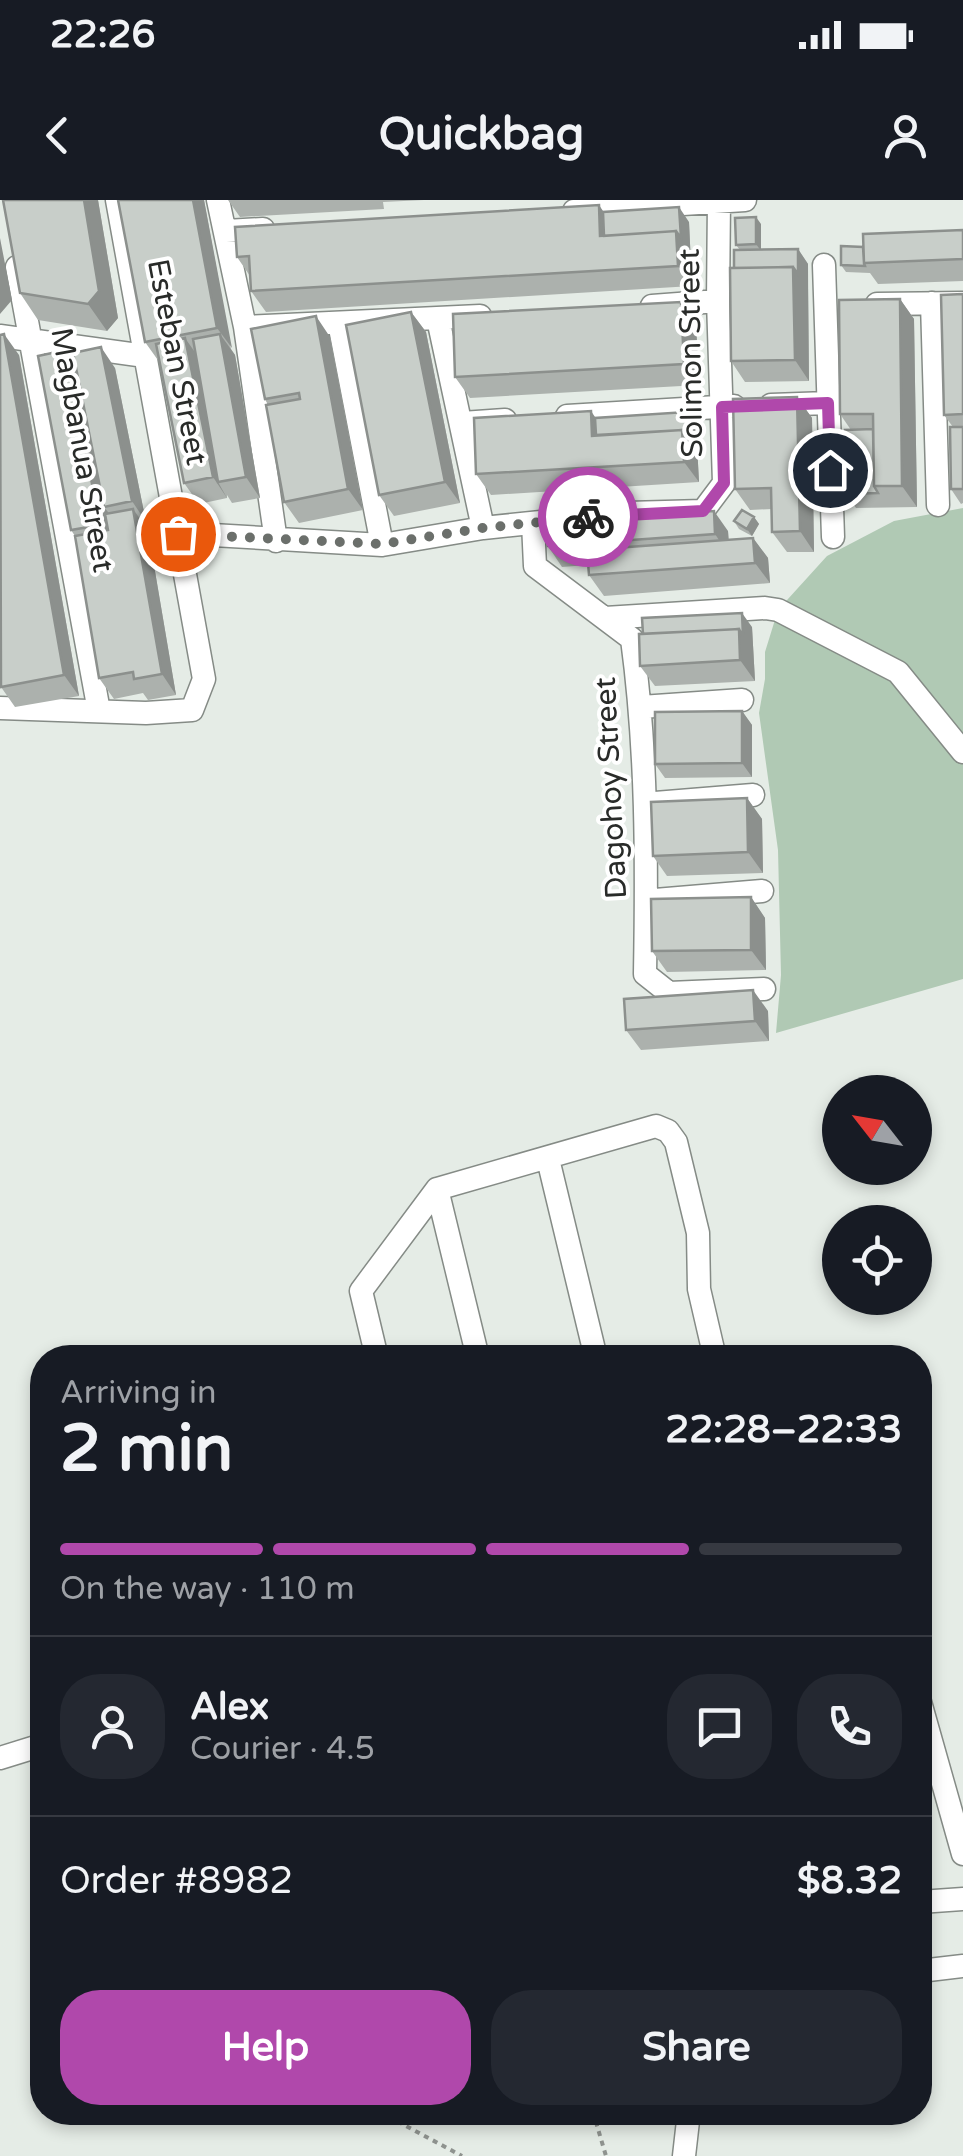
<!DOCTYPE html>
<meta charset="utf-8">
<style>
body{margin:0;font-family:"Varela Round",sans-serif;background:#242831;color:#f1f3f6;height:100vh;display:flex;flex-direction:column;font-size:38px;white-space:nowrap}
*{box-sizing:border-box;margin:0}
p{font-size:32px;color:#9ea1a6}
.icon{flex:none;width:55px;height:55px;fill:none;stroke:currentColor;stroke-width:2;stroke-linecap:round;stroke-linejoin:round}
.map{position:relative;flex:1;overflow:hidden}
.panel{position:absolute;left:30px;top:1145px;width:902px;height:780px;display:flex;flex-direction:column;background:#171b24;border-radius:40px;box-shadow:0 5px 15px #0003}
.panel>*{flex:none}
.needle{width:65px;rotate:301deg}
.controls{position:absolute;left:822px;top:875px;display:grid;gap:20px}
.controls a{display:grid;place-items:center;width:110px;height:110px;border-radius:50%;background:#171b24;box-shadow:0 5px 15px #0003;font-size:50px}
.pin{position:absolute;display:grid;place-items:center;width:85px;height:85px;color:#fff;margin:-42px;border:5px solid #fff;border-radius:50%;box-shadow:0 2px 10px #0007}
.courier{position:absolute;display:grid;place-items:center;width:100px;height:100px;margin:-50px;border:8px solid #b048ab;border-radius:50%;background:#fff;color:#222;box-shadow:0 2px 12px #0007}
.headline em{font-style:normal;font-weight:800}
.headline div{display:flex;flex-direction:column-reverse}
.headline{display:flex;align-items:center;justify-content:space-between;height:170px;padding:0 30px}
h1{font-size:65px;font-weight:800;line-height:75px}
.bar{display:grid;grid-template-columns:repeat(4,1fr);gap:15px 10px;align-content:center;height:120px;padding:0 30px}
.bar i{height:12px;border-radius:8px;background:#363941}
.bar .active{background:#b048ab}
.bar p{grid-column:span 4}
.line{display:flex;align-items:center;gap:25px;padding:0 30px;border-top:2px solid #363941}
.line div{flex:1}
.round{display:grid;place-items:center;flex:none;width:105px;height:105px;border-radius:40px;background:#242831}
.button{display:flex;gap:20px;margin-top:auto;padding:20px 30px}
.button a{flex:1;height:115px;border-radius:40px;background:#b048ab;color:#fff;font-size:40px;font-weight:800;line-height:115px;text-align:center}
.button a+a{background:#242831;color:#f1f3f6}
.status{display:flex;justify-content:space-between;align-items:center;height:70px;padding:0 50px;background:#171b24;direction:ltr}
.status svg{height:28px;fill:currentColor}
header{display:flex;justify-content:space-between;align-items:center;height:130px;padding:0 30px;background:#171b24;font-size:45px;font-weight:800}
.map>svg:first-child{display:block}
</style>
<div class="status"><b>22:26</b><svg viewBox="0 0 49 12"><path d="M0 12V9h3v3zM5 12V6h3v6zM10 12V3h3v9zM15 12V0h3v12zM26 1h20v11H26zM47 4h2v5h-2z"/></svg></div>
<header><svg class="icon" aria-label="back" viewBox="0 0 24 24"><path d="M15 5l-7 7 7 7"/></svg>Quickbag<svg class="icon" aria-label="person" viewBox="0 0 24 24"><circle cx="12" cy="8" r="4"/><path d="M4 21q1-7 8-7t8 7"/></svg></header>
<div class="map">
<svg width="963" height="1956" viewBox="0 0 963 1956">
<rect width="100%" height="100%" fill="#e5ece6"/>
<path fill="#b0c9b4" d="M963,308V779L776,833L781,775L778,650L759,513L765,479V452L778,410L827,356L894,321Z"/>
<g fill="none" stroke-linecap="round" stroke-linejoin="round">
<defs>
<path id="minor" d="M218,0L245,127L276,341
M574,11L745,0
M226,31L263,29
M824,65L833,337
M17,67L99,511
M932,103L938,305
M877,104L963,103
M652,106L718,101
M438,119L483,328
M339,123L382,345
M245,127L480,116
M0,136L145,156
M771,205L828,203
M567,216L734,206
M462,223L505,220
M533,323L535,366L632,439C647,550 647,661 645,774L669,793L764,789
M178,333L382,345L483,328L627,313L703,311L724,283L718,101L719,0
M605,418L765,408L778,410L898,472L963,552
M641,507L742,500
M0,508L146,513L192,510L204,479L117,0
M655,603L753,595
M655,700L762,691
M548,959L596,1158
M437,989L478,1158
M377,1158L361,1091L437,989L656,926L668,931L676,942L698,1033L699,1089L715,1158
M920,1502L963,1654
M0,1558L42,1545
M920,1702L963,1699
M920,1771L963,1766
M684,1956L689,1912"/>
</defs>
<use href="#minor" stroke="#858b86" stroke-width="25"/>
<path stroke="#8f938f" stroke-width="4" stroke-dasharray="5 5" stroke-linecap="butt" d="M380,1912L462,1956
M593,1912L606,1956"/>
<use href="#minor" stroke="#fff" stroke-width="22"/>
</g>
<path fill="#acb1ad" d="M3,0H98L118,118L107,131L38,120L20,93Z
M118,0H204L231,149L235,155L260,298L232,303L227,295V298L199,304L184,283L160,163L145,142Z
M228,0H424L383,2L384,9L240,17Z
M603,12L689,22L692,86L266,112L251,91L250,76L237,57Z
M761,24V50L798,49L808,64L809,181L745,182L731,161L734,68L740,50L736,45Z
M963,30V81L878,84L870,73L846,72L841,65L863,47Z
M963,94V303L961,304L951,289L953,227L944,215Z
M900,99L914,119L917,307L856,308L846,294L851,230L840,214Z
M411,112L426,132L460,303L394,316L379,295Z
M696,123L699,185L470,198L455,177Z
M330,137L363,310L299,323L284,302L268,205L265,199Z
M19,155L79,496L15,507L1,487Z
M74,162L115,168L146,322L143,323L148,330L176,495L148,500L143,493L114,499L99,478L75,336L71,330Z
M797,197L812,218L814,352H787L772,332V309L750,310L735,289Z
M595,218L696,226L699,282L491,295L476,274Z
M754,317L759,324L752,336L739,329L734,321Z
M728,331L729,340L753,338L768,358L770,383L604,396L589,375L588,365L562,367L548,346Z
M752,427L755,481L655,486L640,466L643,434Z
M742,511L752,525V577L665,578L655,564Z
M747,598L762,619L763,673L667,676L653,656Z
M751,697L765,718L766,770L667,772L652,751Z
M768,811L769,841L641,850L626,830Z"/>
<path fill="#8c908d" d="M84,0H98L118,118L107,131L88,104Z
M193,0H204L232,148L217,128Z
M599,5L613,26L614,42L600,36Z
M679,7L689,22L692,86L678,66L676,31Z
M756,17L761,24V51L756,44Z
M0,38L12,100L0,114Z
M798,49L808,64V88L798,74Z
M793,67L808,88L809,181L795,160Z
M900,99L914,119L917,307L902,286Z
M681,102L696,123L699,185L684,164Z
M411,112L426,132L460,303L445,282Z
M316,116L330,137L363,310L348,289Z
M4,134L19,155L79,496L64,475Z
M220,134L235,155L260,298L246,277Z
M185,138L199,158L218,282L227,298L213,277Z
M101,147L115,168L146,322L132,301Z
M66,150L81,171L104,307L108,312L114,346L100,325Z
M797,197L812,218L814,352L800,331Z
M591,211L605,232L606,242L592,236Z
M686,212L696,226L699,282L684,262L682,230Z
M133,309L148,330L176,495L162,474Z
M714,311L728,331L729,355L715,334Z
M754,317L759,324L752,336L747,329Z
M753,338L768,358L770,383L755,363Z
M742,413L752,427L755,481L740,460L739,429Z
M742,511L752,525V577L742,563Z
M747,598L762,619L763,673L748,652Z
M751,697L765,718L766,770L751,750Z
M753,790L768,811L769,841L755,821Z"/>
<path fill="#c8cec9" stroke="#8c908d" stroke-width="2.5" d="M3,0H84L99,91L88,104L20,93Z
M118,0H193L217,128L145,142Z
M599,5L600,36L676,31L678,66L251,91L249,56L237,57L235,27Z
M679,7L681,38L676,31L604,36L603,12Z
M756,17V44L736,45L735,18Z
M963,30V59L864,63L863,34Z
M841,46L863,47L864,63L865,66L841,65Z
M798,49V74L793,67L734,68V50Z
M793,67L795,160L731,161L730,68Z
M963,94V214L944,215L941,95Z
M900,99L902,286H874L873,214H840L839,100Z
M681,102L684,164L455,177L453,114Z
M411,112L445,282L379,295L346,125Z
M316,116L348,289L284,302L266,205L300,199L299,193L265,199L251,129Z
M4,134L64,475L1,487L0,135Z
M220,134L246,277L218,282L193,139Z
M185,138L213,277L184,283L156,144Z
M101,147L132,301L104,307L73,153Z
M66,150L100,325L71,330L38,156Z
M797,197L800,331L772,332L771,288L735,289L733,199Z
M591,211L592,236L682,230L684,262L476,274L474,218Z
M686,212L687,237L682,230L596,235L595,218Z
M950,227H963V289H951Z
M873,229L874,286L878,293L846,294L845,230Z
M133,309L162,474L134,479L133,472L99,478L75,336L108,330L105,314Z
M742,310L754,317L747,329L734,321Z
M714,311L715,334L548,346L546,323Z
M753,338L755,363L589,375L587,350Z
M742,413L743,436L739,429L643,434L642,418Z
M739,429L740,460L640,466L639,434Z
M742,511V563L655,564V512Z
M747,598L748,652L653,656L651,602Z
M751,697V750L652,751L651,699Z
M753,790L755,821L626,830L624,799Z"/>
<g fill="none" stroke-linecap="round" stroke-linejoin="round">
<path stroke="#6b6f6b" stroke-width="10" stroke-dasharray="0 18" d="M178,334L382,344L483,328L588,317"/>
<path stroke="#b048ab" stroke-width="12" d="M588,317L703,311L724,283L722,207L828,203L830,270"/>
</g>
<g text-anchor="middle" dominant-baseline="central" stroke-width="8" stroke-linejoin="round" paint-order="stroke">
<g font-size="30" fill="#292b29" stroke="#fff">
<text transform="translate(691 153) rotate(-91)">Solimon Street</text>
<text transform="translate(177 162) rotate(79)">Esteban Street</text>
<text transform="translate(82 250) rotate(80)">Magbanua Street</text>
<text transform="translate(611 588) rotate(-93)">Dagohoy Street</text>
</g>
</g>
</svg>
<div class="controls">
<a><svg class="needle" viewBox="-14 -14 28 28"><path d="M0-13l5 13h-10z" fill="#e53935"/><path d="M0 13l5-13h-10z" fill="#9ea1a6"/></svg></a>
<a><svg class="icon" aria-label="locate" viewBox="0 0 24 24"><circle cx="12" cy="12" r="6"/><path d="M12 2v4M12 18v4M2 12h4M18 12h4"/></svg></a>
</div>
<div class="pin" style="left:178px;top:334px;background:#ea580c"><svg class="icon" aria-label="bag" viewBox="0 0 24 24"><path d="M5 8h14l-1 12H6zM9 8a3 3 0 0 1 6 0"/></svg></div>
<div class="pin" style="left:830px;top:270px;background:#1f2937"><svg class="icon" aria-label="home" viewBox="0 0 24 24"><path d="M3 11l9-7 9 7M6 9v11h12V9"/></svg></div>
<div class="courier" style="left:588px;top:317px"><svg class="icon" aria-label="bike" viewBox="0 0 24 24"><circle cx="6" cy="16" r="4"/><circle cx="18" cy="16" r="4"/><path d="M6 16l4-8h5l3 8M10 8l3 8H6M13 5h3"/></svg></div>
<section class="panel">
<div class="headline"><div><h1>2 min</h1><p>Arriving in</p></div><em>22:28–22:33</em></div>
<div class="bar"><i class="active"></i><i class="active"></i><i class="active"></i><i></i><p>On the way · 110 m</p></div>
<div class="line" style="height:180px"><a class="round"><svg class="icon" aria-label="person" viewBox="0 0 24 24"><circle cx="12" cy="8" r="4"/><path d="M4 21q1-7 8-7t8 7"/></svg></a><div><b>Alex</b><p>Courier · 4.5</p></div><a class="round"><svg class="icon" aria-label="chat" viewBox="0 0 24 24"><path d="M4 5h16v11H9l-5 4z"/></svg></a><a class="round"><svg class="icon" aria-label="phone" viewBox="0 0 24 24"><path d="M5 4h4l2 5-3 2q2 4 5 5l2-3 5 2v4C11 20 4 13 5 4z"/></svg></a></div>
<div class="line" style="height:130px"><div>Order #8982</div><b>$8.32</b></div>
<div class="button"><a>Help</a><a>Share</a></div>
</section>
</div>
